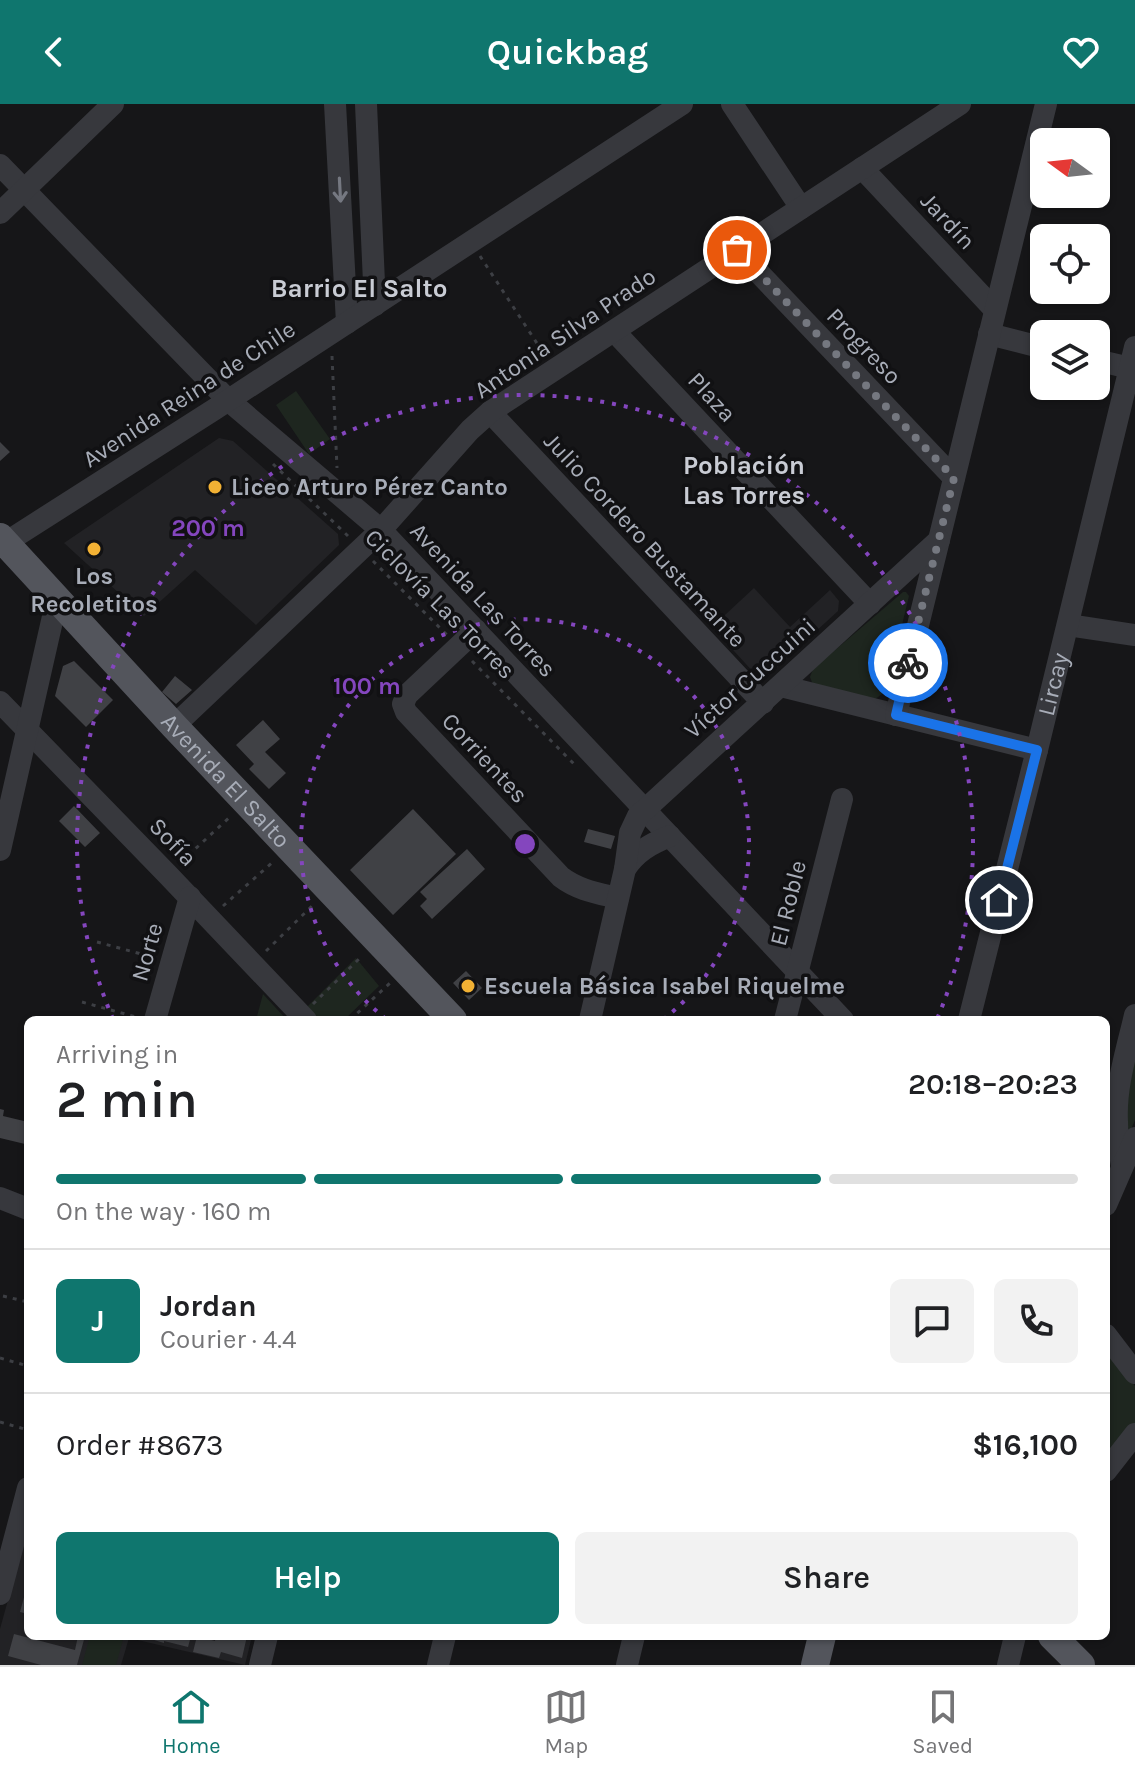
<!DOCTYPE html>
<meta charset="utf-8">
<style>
body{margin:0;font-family:Karla,sans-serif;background:#f2f2f2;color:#202124;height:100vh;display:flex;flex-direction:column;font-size:30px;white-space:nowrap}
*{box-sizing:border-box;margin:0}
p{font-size:26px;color:#757577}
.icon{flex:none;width:44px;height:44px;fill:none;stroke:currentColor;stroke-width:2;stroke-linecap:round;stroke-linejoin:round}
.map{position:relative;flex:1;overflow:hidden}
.drawer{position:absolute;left:24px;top:912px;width:1086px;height:624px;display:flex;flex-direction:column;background:#fff;border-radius:12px;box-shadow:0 2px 6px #0004}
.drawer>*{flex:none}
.needle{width:52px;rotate:285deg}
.fabs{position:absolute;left:1030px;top:24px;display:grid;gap:16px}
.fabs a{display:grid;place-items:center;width:80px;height:80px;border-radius:12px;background:#fff;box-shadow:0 2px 6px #0004;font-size:40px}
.pin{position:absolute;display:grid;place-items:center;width:68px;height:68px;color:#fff;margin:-34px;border:4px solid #fff;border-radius:50%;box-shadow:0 2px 8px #0007}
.courier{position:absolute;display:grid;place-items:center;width:80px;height:80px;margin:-40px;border:6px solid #1a73e8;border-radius:50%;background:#fff;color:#222;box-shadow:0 2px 10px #0007}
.headline em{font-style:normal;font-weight:600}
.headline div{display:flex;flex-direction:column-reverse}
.headline{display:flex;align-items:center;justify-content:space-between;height:136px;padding:0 32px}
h1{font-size:52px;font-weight:600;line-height:60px}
.bar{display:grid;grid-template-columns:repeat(4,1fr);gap:12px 8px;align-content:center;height:96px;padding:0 32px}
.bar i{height:10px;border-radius:6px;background:#e0e0e0}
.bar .current{background:#0f766e}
.bar p{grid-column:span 4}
.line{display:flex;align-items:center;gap:20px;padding:0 32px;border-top:2px solid #e0e0e0}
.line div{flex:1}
.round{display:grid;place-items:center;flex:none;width:84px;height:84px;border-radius:12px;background:#f2f2f2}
.action{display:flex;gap:16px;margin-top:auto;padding:16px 32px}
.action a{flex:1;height:92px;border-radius:12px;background:#0f766e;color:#fff;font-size:32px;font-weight:600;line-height:92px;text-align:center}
.action a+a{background:#f2f2f2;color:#202124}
header{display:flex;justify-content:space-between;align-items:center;height:104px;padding:0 32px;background:#0f766e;color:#fff;font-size:36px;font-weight:600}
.dock{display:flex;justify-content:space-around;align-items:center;height:112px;border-top:2px solid #e0e0e0;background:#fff;font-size:22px;color:#757577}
.dock a{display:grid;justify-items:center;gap:4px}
.dock .current{color:#0f766e}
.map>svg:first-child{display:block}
</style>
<header><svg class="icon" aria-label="back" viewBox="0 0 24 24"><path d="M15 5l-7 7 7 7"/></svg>Quickbag<svg class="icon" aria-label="heart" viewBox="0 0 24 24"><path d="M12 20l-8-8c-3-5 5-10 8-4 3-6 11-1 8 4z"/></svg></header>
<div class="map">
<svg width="1135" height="1561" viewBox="0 0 1135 1561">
<rect width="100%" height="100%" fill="#161618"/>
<path fill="#222225" d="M219,334L233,337L338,430L339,441L256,521L195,466L144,512L64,439Z
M754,484L790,523L830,486L839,497L838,507L765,574L756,571L712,523Z
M28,1423V1532H252L245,1561L129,1534L121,1561H0V1525Z"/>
<path fill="#1e261f" d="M296,287L330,335L309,350L276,301Z
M903,488H906L909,492L886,587L874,596L813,581L810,573L813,565Z
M356,854L379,882L344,916H294Z
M263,890L287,916H256Z
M1135,953V1016L1129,1030L1124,993Z
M1106,1242L1135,1282V1319L1106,1353Z
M90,1532H124L116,1561H82Z"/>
<path fill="#404145" d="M0,338L10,348L0,357Z
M74,557L113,596L86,623L55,592L63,562Z
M175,572L192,586L176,600L162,588Z
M263,616L280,635L265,648L286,669L269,685L249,665L254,660L236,641Z
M74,702L100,729L85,743L59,717Z
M413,705L456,750L393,811L350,766Z
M588,725L615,732L611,745L584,738Z
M467,745L485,765L432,815L420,802L427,795L420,788Z
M466,867L482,884L469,896L453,879Z
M0,1005L4,1006L3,1012L28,1018L25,1040L0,1034Z
M27,1482H28V1510L20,1508Z
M14,1530L75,1546L78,1532H85L77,1561H41L8,1552Z
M141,1532H191L188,1543L164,1537V1539Z
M197,1532L215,1537L216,1532H247L242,1554L221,1548L219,1554L193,1548Z"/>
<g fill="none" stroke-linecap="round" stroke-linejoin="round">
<path stroke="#3d3f44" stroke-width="3" stroke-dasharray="4 6" stroke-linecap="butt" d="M480,152L544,250
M332,252L337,364
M273,360L348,432
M373,457L447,531
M472,557L576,662
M181,758L231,712
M223,802L274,757
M97,838L156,854
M266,847L315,799
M82,898L136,913
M313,900L362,852
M350,916L390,879
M3,1192L28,1198
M0,1254L28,1262
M0,1318L28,1326"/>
<g stroke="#37383d" stroke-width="22">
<path d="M335,0L347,219"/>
<path d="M366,0L375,201"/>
<path d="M732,0L801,104"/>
<path d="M0,61L228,296L381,426L843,916"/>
<path d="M862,64L995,206"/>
<path d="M0,109L113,0"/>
<path d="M737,146L954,374"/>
<path d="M614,227L870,500"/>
<path d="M989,230L1044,244"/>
<path d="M1096,256L1130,264"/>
<path d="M490,308L763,599"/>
<path d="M0,439H5L215,305L682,0"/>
<path d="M1068,521L1135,531"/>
<path d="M476,526L407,591L403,600L406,608L561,773C578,786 597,789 618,794"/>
<path d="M781,582L1037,646"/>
<path d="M0,598L168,771L306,916"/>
<path d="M896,611L1046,0"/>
<path d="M174,622L381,426L470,326L490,308L960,0"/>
<path d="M0,746L57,495"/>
<path d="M625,765C636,748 650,740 670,732"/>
<path d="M155,916L190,793"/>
<path d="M590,916L625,765L630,729L638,712L939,436"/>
<path d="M785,916L842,695"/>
<path id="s1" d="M969,916L1037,646L1135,243"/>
<path d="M1122,1063C1120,1048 1117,1033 1117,1018C1115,982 1127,946 1135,911"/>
<path d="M0,1094L28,1105"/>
<path d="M1106,1101L1135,1034"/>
<path d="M1106,1231L1135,1269"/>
<path d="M1106,1367L1135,1330"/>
<path d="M0,1490L28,1384"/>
<path d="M260,1561L267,1532"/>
<path d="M438,1561L445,1532"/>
<path d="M627,1561L634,1532"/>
<path d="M1008,1561L1015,1532"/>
</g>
<g stroke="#53555c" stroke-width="28">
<path id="s2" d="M0,433L174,622L453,916"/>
<path d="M1052,1532L1081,1561"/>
<path d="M815,1561L822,1532"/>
</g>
</g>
<defs><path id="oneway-shaft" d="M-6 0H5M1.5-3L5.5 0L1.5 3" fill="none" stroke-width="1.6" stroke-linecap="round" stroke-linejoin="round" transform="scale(2)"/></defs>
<use stroke="#757881" href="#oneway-shaft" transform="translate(340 86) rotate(87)"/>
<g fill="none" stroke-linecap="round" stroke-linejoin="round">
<path stroke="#757880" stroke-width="8" stroke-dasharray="0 14.4" d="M737,146L954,374L908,559"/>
<path stroke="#1a73e8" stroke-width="10" d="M908,559L896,611L1037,646L999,796"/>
</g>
<g fill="none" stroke="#8446be" stroke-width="4" stroke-dasharray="4 8">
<path d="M386 915A224 224 0 1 1 664 915"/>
<path d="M113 915A448 448 0 1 1 937 915"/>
</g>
<g fill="#f2b134" stroke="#111113" stroke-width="3">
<circle cx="215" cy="383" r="8"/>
<circle cx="94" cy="445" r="8"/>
<circle cx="468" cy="882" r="8"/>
</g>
<g text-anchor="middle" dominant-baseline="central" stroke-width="7" stroke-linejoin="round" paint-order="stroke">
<g font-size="24" fill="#a8adb8" stroke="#111113">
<text transform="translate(948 117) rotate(47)">Jardín</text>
<text transform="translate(565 229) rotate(-34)">Antonia Silva Prado</text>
<text transform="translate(864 242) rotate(46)">Progreso</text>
<text transform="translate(189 290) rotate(-33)">Avenida Reina de Chile</text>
<text transform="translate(712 293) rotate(47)">Plaza</text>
<text transform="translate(645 436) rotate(47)">Julio Cordero Bustamante</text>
<text transform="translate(483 496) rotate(47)">Avenida Las Torres</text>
<text transform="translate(440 500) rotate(45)">Ciclovía Las Torres</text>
<text transform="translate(750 574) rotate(-42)">Víctor Cuccuini</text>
<text stroke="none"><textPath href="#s1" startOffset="346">Lircay</textPath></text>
<text transform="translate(485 654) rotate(47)">Corrientes</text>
<text stroke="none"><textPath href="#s2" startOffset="332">Avenida El Salto</textPath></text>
<text transform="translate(173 738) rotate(46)">Sofía</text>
<text transform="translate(788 799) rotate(-76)">El Roble</text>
<text transform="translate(147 848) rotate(-74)">Norte</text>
</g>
<g font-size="24" font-weight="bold" fill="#a8adb8" stroke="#111113" text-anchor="start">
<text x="231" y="383">Liceo Arturo Pérez Canto</text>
<text x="94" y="472" text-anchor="middle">Los<tspan x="94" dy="28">Recoletitos</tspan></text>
<text x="484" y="882">Escuela Básica Isabel Riquelme</text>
</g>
<g font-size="26" font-weight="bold" fill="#c9ccd4" stroke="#111113">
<text x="359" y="184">Barrio El Salto</text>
<text x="744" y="361">Población<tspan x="744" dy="30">Las Torres</tspan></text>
</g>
</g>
<circle cx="525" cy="740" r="12" fill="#8446be" stroke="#111113" stroke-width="4"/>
<g font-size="24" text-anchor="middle" font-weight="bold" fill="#8446be" stroke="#111113" stroke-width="7" stroke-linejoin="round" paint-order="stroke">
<text x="208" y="432">200 m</text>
<text x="367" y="590">100 m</text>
</g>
</svg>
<div class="fabs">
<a><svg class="needle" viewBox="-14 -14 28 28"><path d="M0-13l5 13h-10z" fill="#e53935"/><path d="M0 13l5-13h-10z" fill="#757577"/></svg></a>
<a><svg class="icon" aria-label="locate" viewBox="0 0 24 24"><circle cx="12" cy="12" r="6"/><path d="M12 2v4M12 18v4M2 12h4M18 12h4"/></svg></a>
<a><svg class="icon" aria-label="layers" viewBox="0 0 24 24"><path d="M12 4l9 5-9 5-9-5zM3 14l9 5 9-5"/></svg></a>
</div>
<div class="pin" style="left:737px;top:146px;background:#ea580c"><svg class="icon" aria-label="bag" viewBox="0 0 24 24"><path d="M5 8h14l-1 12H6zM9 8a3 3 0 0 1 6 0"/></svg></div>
<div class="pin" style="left:999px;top:796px;background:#1f2937"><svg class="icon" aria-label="home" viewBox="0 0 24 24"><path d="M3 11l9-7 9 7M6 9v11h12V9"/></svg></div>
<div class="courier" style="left:908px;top:559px"><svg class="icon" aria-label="bike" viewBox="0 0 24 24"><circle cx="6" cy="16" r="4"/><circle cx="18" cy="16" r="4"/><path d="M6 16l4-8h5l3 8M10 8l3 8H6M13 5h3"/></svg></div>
<section class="drawer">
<div class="headline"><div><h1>2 min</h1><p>Arriving in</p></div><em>20:18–20:23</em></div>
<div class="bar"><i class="current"></i><i class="current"></i><i class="current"></i><i></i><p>On the way · 160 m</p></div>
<div class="line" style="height:144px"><b class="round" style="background:#0f766e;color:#fff">J</b><div><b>Jordan</b><p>Courier · 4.4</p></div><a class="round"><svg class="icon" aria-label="chat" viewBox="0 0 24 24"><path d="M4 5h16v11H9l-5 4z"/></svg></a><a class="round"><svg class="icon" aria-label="phone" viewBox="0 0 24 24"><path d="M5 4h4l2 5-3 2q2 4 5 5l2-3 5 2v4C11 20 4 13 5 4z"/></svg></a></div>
<div class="line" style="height:104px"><div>Order #8673</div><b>$16,100</b></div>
<div class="action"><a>Help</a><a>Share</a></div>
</section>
</div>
<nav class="dock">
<a class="current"><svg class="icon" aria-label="home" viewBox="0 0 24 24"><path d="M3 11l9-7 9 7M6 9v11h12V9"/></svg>Home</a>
<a><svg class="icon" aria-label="map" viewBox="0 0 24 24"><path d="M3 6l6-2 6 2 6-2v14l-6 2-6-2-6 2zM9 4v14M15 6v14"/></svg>Map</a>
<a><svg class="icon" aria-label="saved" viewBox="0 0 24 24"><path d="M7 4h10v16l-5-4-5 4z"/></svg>Saved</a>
</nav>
